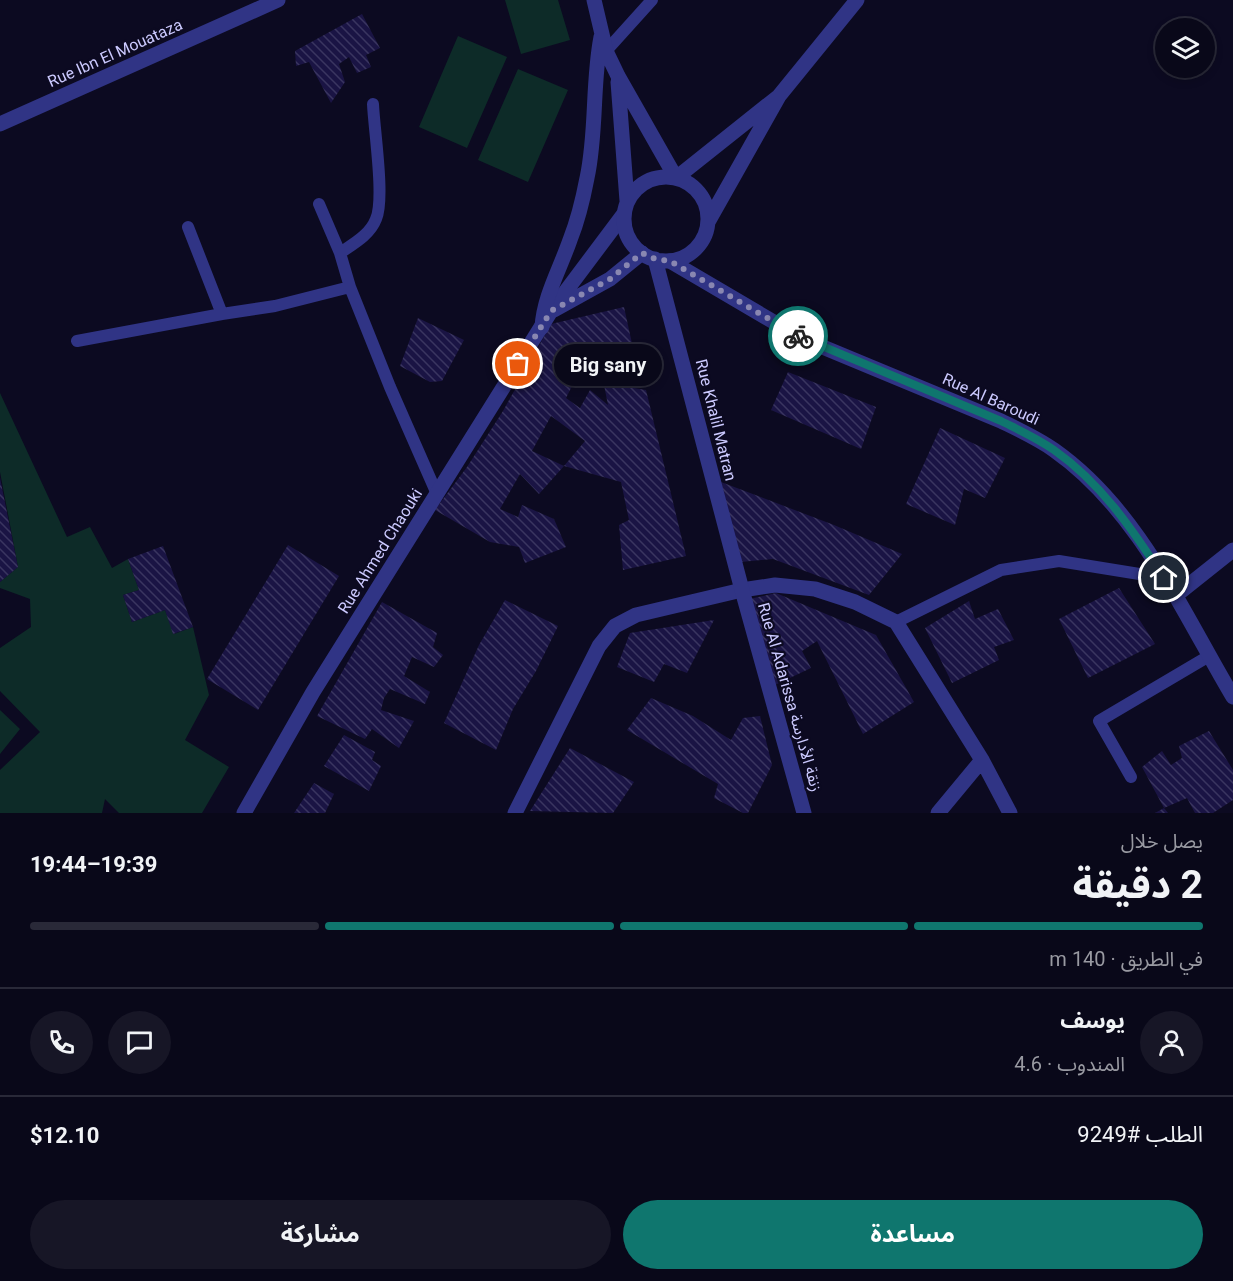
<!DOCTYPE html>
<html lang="ar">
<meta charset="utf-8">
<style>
body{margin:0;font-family:Roboto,"Noto Sans Arabic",sans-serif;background:#171626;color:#f1f3f6;direction:rtl;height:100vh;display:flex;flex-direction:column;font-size:22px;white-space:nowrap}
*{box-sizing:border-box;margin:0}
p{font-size:20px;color:#999aa2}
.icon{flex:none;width:33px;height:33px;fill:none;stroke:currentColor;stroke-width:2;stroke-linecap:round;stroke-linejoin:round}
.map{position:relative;height:813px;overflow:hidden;direction:ltr}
.side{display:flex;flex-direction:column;background:#090819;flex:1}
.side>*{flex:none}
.fabs{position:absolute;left:1155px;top:18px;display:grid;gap:12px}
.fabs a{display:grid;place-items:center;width:60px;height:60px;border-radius:50%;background:#090819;box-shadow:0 3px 9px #0003,0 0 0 2px #292938;font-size:30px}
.pin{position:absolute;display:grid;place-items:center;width:51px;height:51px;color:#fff;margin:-26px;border:3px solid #fff;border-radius:50%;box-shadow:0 2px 6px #0007}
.courier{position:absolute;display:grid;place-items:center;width:60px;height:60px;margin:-30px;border:4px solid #0f766e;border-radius:50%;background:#fff;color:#222;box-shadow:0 2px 8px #0007}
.bubble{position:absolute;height:42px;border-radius:21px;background:#090819;box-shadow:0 3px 9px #0003,0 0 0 2px #292938;font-size:20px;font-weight:700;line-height:42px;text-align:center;direction:rtl}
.summary em{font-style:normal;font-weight:700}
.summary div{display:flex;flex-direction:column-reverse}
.summary{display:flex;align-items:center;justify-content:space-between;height:102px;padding:0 30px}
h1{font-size:39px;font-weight:700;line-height:45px}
.bar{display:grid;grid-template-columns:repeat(4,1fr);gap:9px 6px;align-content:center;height:72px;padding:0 30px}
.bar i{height:8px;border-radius:4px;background:#292938}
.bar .current{background:#0f766e}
.bar p{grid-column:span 4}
.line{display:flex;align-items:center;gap:15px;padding:0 30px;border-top:2px solid #292938}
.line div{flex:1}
.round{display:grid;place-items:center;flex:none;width:63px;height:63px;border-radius:32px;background:#171626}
.primary-button{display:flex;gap:12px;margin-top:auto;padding:12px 30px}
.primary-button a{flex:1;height:69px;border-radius:36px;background:#0f766e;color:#fff;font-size:24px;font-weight:700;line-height:69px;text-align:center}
.primary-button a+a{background:#171626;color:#f1f3f6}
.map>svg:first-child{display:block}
</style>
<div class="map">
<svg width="1233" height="813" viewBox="0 0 1233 813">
<defs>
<pattern id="building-back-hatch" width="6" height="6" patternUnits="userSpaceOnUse" patternTransform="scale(1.5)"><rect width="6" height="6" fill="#1a1444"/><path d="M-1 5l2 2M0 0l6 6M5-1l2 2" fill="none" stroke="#3a3560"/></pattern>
</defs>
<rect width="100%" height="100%" fill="#0c0a21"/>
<path fill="#0d2b28" d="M505,0H558L570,40L521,54Z
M458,36L507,57L467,148L419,127Z
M518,69L568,90L528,182L478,160Z
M0,393L67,537L90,527L112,568L128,559L139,590L123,595L132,622L165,610L174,634L193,627L209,695L185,740L229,767L202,813H119L105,799L102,813H0V770L40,732L0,691V648L31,627L30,599L0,588V582L18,567L0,472Z
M0,710L20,729L0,754Z"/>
<path fill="url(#building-back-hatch)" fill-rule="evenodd" d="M362,14L380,48L366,55L371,67L357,73L349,57L339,64L345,82L331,103L309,62L296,66L295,51Z
M624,307L640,380L634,388L646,390L686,556L623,570L619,525L629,520L621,482L564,466L539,494L520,474L500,509L518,517L522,505L554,519L566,547L525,563L519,547L490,542L435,510L467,467L503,411L551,324ZM585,355H598L608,405L590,390L580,408L566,398L576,378ZM551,416L585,441L564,466L532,451Z
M418,318L464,340L442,381L430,382L400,366Z
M788,372L876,407L861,449L771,410Z
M940,428L1005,458L985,498L964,489L955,525L906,504Z
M0,478L18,567L0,582Z
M721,482L834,525L902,554L869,595L773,559L741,562Z
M288,545L339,576L258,710L207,679Z
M163,546L193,627L173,634L165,610L132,622L123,595L139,590L128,559Z
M1119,588L1155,644L1088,678L1059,619Z
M776,593L876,635L914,702L863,734L817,641L802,651L811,668L775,685L745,600Z
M505,600L558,626L536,671L513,709L496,750L444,723L479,645Z
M969,601L975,619L998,609L1014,640L994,647L999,660L952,683L925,628Z
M382,602L437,633L433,647L443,655L434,667L412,657L404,676L430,692L425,704L390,689L384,698L381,710L414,721L399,748L372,729L365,739L317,716Z
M714,620L687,673L664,664L654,682L617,667L630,633Z
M651,698L693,716L731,740L743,718L760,716L772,765L748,813H743L714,798L718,784L627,730Z
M1209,731L1233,770V800L1213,813H1195L1187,798L1164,808L1168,813H1155L1164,808L1142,767L1162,751L1171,765L1182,758L1179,746Z
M344,735L375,752L372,760L381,766L369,791L324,766Z
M570,748L634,782L613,813L530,811Z
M314,783L334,794L325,813H294Z"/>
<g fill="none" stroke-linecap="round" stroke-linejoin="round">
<path stroke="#303485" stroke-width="12" d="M606,51L652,0
M319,204L340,253L350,287
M188,227L222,314L275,306L350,287L390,387L437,494
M340,253C353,244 370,235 376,219C385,199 374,129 373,104
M77,341L222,314
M896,622L1001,570L1059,561L1164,578
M1131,777L1099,721L1209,656"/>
<path stroke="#303485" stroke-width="15" d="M0,124L278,0
M670,261L801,338L1001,421C1019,430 1037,438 1054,450C1138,509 1182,611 1233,697
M554,310L610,279L642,253
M1175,596L1233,550
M244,813L313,692L551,311L623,215
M515,813L599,646L615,626L636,615L742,590L775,585L815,589L855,602L896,622L982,760L1010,813
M938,813L982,760"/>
<path stroke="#303485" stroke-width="15" d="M594,0L606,51L618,76L676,178L779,96
M618,82L627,201
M624 219a42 42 0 1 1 84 0a42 42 0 1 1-84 0Z
M708,222L779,96L857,0
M655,259L742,590L804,813
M542,327C544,296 560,269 570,240C578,220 583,199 587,178C597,132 592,83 601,37"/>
</g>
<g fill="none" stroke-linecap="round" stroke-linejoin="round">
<path stroke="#8987b1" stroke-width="6" stroke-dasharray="0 10.8" d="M518,364L551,311L610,279L642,253L655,259L670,261L798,336"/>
<path stroke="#0f766e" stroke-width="8" d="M798,336L1001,421C1019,430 1037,438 1054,450C1101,483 1133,530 1164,578"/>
</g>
<g text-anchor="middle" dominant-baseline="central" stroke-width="4.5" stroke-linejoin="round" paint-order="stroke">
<g font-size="16" fill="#cccaff" stroke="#0c0a21">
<text transform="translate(115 53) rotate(-24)">Rue Ibn El Mouataza</text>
<text transform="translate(991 399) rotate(24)">Rue Al Baroudi</text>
<text transform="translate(716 420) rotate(76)">Rue Khalil Matran</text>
<text transform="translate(380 551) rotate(-58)">Rue Ahmed Chaouki</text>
<text transform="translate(790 697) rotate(74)">Rue Al Adarissa زنقة الأدارسة</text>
</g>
</g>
</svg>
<div class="fabs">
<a><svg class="icon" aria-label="layers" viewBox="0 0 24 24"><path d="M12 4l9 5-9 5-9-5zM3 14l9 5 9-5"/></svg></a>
</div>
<div class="pin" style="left:518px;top:364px;background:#ea580c"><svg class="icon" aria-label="bag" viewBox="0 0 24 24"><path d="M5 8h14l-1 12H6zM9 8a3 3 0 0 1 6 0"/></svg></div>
<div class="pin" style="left:1164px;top:578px;background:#1f2937"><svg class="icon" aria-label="home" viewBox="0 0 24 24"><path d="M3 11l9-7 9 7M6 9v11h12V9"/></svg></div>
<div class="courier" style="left:798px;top:336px"><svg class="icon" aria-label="bike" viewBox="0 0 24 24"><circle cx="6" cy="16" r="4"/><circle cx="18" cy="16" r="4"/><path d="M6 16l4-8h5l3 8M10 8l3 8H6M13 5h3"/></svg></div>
<div class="bubble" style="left:554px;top:344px;width:108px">Big sany</div>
</div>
<section class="side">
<div class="summary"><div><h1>2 دقيقة</h1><p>يصل خلال</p></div><em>19:39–19:44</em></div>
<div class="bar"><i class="current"></i><i class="current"></i><i class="current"></i><i></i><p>في الطريق · 140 m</p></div>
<div class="line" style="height:108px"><a class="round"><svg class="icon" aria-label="person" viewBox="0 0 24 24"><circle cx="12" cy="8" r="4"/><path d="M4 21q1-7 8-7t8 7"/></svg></a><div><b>يوسف</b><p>المندوب · 4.6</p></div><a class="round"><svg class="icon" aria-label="chat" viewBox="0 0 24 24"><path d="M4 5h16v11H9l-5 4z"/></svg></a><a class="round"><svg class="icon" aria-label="phone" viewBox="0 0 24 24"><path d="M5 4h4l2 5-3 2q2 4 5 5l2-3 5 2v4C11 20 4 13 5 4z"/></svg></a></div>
<div class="line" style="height:78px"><div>الطلب #9249</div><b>$12.10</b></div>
<div class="primary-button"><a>مساعدة</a><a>مشاركة</a></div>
</section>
